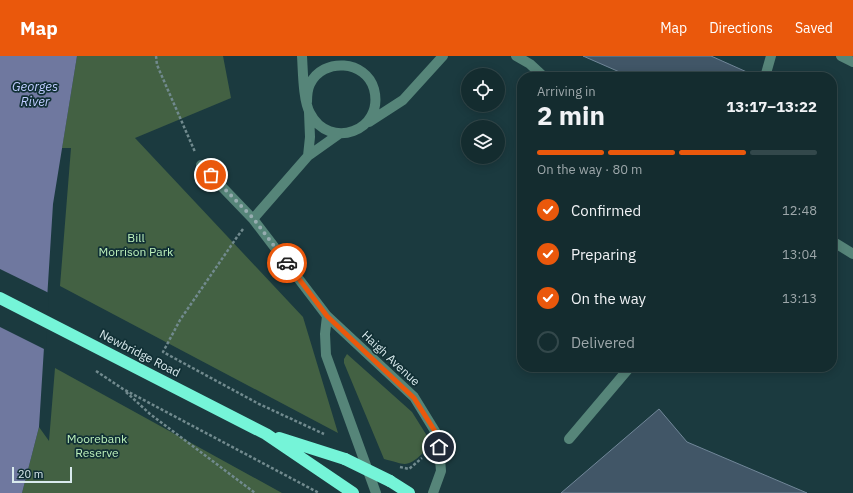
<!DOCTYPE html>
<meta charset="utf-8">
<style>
body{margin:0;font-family:"IBM Plex Sans",sans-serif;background:#1d3437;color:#f1f3f6;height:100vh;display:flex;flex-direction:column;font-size:15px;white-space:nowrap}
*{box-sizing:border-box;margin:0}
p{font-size:13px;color:#9da7aa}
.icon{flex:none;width:22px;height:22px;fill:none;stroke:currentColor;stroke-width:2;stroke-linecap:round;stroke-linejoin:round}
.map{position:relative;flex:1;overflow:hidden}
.panel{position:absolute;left:517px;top:16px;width:320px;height:300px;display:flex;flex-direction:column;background:#142c2f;border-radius:16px;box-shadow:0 2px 10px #0003,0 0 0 1px #33484b}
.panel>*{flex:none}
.fabs{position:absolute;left:461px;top:12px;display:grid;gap:8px}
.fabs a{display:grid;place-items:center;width:44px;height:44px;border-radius:50%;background:#142c2f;box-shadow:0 2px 10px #0003,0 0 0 1px #33484b;font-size:20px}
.scale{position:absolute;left:12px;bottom:10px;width:60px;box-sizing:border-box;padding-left:4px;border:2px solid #d9eaed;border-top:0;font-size:11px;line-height:14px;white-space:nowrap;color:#d9eaed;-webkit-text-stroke:3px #113035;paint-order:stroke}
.pin{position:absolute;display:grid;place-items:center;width:34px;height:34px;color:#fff;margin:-17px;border:2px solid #fff;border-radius:50%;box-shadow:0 1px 4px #0007}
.courier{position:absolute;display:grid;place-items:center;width:40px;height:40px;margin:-20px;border:3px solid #ea580c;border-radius:50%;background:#fff;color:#222;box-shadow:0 1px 5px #0007}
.headline em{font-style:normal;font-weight:700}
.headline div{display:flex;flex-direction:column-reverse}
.headline{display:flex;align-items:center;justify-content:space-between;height:68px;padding:0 20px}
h1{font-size:26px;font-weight:700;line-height:30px}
.bar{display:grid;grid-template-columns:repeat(4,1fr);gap:6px 4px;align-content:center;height:48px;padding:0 20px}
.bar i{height:5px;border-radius:3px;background:#33484b}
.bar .active{background:#ea580c}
.bar p{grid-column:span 4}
ol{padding:0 20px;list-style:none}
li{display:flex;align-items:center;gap:12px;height:44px}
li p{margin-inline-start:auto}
li .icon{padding:4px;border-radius:50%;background:#ea580c;color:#fff;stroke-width:4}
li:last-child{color:#9da7aa}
li i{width:22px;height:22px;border:2px solid #33484b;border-radius:50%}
header{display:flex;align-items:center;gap:24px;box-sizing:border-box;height:56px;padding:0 20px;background:#ea580c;color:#fff}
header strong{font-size:19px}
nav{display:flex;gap:22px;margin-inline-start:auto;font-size:14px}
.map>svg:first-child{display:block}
</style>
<header>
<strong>Map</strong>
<nav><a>Map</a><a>Directions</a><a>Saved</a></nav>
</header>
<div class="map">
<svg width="853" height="437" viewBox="0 0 853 437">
<rect width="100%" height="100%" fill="#1b3a3f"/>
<path fill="#436143" d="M77,0H223L231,42L135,82L303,261L338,377L60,230L71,92H62Z
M347,298L412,356L429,383L428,397H423C406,413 405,408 384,403L344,307V303Z
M55,312L282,437H22L39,371L49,385Z"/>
<path fill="#6f789f" d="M0,0H77L53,148L39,371L22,437H0Z"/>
<path fill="#1b3a3f" d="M0,213L49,237L46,294L0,271Z"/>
<path fill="#415667" stroke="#718799" d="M583,0H711L758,21H631Z
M659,353L687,386L807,437H561Z"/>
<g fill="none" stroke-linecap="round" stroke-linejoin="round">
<path stroke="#718a8e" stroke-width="2.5" stroke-dasharray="3 2" stroke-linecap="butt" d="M156,0L157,9L195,96
M243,173L237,181L180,264L163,296L259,348L324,378
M96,315L123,333L319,437
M126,336L150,358L255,437
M400,411L409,413L422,402"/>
<path stroke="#568579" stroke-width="10" d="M302,0C303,15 303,45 310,57C329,95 385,75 374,33C366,4 323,1 310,28C307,34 307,40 307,46
M516,0L530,8L544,21
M841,0L853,6
M765,21L771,0
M369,66L403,44L443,0
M308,100L310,81L309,56
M201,109L253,163L327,260L414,341L438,380L441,415L433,437
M253,163L308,100L339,78
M832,185L853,198
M327,260L325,278L326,299L376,437
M569,383L630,311"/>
<path stroke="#75f4d8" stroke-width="12" d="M0,242L266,378L353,437
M279,382L345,403
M390,425L409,437"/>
<path stroke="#75f4d8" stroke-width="12" d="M345,403L390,425"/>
</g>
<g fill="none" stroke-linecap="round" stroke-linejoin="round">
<path stroke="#96acb0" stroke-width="4" stroke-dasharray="0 7.2" d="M211,119L253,162L287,207"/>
<path stroke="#ea580c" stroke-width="5" d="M287,207L327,260L414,342L438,380L439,391"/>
</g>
<g text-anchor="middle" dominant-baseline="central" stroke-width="3.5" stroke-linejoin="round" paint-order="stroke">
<g font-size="12" fill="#bdf1bb" stroke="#113035">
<text x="136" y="181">Bill<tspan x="136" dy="14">Morrison Park</tspan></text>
<text x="97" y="382">Moorebank<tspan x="97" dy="14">Reserve</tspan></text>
</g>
<g font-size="12" fill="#d9eaed" stroke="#113035">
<text transform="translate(140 297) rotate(27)">Newbridge Road</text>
<text transform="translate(391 302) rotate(43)">Haigh Avenue</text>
</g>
<g font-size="13" font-style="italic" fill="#bfccff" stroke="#113035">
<text x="35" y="30">Georges<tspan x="35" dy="15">River</tspan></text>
</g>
</g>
</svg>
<div class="fabs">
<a><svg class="icon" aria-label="locate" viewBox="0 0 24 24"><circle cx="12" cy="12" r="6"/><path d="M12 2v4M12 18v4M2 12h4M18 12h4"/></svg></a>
<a><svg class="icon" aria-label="layers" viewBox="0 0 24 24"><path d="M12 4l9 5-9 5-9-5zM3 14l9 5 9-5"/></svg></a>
</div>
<div class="scale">20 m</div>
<div class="pin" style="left:211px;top:119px;background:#ea580c"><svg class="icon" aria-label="bag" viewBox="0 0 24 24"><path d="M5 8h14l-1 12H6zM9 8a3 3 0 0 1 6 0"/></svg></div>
<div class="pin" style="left:439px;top:391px;background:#1f2937"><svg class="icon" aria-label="home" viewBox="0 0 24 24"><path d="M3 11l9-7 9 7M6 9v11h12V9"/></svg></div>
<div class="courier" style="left:287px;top:207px"><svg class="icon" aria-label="car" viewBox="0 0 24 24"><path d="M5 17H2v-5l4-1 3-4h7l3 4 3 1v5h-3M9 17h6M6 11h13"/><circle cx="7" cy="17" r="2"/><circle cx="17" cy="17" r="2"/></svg></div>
<section class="panel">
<div class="headline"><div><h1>2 min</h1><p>Arriving in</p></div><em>13:17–13:22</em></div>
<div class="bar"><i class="active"></i><i class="active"></i><i class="active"></i><i></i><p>On the way · 80 m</p></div>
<ol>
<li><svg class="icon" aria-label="check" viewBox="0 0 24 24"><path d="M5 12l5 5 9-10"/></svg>Confirmed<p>12:48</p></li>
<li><svg class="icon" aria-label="check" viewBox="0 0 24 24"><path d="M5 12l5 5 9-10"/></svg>Preparing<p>13:04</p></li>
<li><svg class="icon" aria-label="check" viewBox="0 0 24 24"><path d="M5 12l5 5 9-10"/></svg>On the way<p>13:13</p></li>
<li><i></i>Delivered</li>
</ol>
</section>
</div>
